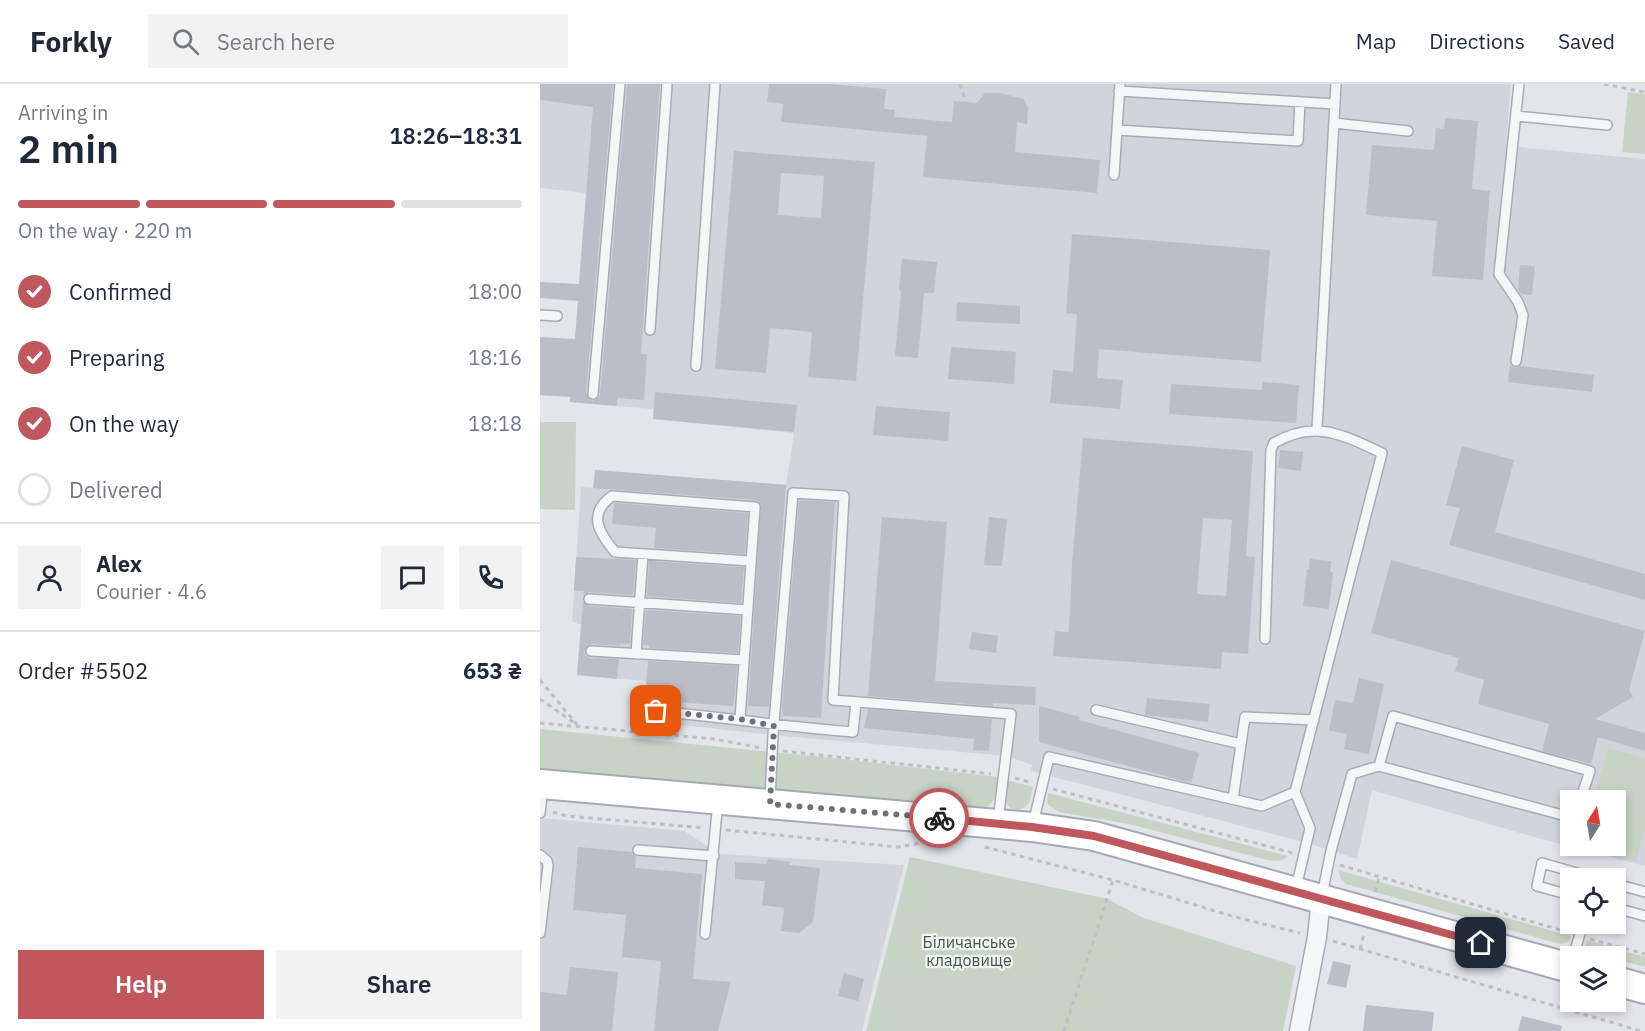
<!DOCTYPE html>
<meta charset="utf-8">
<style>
body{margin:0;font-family:"IBM Plex Sans",sans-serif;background:#f2f2f3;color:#1f2937;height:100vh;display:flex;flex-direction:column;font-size:22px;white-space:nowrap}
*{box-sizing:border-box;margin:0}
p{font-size:20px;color:#747a83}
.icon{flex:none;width:33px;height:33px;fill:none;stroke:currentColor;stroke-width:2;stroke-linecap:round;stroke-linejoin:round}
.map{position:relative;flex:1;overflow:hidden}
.drawer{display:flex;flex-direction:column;background:#fff;width:540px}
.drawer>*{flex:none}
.needle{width:39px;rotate:11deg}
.controls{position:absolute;left:1020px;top:706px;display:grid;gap:12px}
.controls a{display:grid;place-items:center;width:66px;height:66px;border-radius:0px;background:#fff;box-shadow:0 3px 9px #0003;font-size:30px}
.pin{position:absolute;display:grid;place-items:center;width:51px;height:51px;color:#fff;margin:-26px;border-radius:12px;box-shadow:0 3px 9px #0006}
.courier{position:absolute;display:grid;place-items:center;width:60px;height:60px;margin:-30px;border:4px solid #c0575d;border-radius:50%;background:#fff;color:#222;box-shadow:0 2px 8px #0007}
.summary em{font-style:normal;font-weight:600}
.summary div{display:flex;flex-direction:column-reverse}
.summary{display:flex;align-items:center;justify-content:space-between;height:102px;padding:0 18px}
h1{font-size:39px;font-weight:600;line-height:45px}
.bar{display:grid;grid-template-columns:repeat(4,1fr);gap:9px 6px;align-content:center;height:72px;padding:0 18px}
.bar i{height:8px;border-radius:4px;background:#e0e1e3}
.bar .selected{background:#c0575d}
.bar p{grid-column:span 4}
.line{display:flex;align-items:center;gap:15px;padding:0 18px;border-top:2px solid #e0e1e3}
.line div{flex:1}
.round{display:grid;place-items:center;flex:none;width:63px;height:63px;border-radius:0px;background:#f2f2f3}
ol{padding:0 18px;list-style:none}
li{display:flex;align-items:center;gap:18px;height:66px}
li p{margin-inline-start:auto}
li .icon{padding:6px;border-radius:50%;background:#c0575d;color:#fff;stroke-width:4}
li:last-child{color:#747a83}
li i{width:33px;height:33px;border:3px solid #e0e1e3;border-radius:50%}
.cta{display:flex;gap:12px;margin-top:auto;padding:12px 18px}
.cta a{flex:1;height:69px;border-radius:0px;background:#c0575d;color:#fff;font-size:24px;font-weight:600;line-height:69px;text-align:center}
.cta a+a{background:#f2f2f3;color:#1f2937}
header{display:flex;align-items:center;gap:36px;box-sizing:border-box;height:84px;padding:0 30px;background:#fff;border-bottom:2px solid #e0e1e3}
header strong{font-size:28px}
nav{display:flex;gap:33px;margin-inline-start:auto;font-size:21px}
.search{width:420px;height:54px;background:#f2f2f3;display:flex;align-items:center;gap:15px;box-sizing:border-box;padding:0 21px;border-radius:0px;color:#747a83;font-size:22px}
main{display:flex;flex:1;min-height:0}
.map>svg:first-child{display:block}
</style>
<header>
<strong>Forkly</strong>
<div class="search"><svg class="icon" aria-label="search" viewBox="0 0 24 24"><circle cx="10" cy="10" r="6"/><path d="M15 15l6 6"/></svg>Search here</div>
<nav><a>Map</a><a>Directions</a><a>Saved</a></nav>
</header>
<main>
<section class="drawer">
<div class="summary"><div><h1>2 min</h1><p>Arriving in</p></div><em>18:26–18:31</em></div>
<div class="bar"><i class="selected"></i><i class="selected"></i><i class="selected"></i><i></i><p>On the way · 220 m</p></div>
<ol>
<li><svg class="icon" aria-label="check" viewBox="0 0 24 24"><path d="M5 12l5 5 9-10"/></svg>Confirmed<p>18:00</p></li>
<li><svg class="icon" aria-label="check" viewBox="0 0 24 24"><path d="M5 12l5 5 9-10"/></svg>Preparing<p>18:16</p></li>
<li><svg class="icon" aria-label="check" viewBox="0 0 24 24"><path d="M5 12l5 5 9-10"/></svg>On the way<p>18:18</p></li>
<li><i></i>Delivered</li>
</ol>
<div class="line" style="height:108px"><a class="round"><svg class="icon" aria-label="person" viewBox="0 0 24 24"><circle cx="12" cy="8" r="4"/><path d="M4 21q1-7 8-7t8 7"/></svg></a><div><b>Alex</b><p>Courier · 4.6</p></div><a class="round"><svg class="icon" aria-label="chat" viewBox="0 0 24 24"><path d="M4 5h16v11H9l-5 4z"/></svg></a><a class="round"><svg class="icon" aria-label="phone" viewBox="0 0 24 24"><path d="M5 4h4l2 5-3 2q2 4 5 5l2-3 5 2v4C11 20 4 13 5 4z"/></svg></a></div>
<div class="line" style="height:78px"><div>Order #5502</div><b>653 ₴</b></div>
<div class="cta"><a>Help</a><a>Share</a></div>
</section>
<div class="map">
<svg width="1105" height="947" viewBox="0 0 1105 947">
<rect width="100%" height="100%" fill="#e3e5ea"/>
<path fill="#d1d4db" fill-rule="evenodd" d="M0,0H971L966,62L1105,75V782L1001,755L832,706L817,775L767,759L491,687L492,681L467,672L233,651L113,638L105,629L106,597L37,591L41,541L32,537L41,403L53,404L55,386L246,401L254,349L113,335V325L30,318L46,109L0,104ZM1030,717H1076V762H1030Z
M0,734L144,747L180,770L364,781L322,947H0Z"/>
<path fill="#c7d3c5" d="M1088,8L1105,10V70L1082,68Z
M0,338H36L35,426L0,425Z
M0,645L292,674L458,693C456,706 457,719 443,725L0,688Z
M1068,664L1105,674V744L1096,777L1042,763L1076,762V717H1054Z
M467,696L493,703L489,719L484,724C462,731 465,709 467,696Z
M508,709L748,772C741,778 736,777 727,776L589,740L519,728L507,720Z
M370,773L568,815L601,833L756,882L743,947H326Z
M798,786L1031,852L1030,857L1020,860L806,800L801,795Z
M1046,856L1105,873V883L1076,875V873C1066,873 1051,871 1045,864Z"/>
<path fill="#bbbec6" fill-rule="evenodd" d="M0,0H73L46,309L49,315L53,317L58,314L60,311L87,0H120L101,270H107L104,316L77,314V322L30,318V313L0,311V253L35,255L38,217L0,214V198L39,200L53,23L0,16Z
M229,0H290L346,5L344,25L355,26L354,33L412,38L414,17L437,19L445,9H459L484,15L488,24L487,40L477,38L475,68L560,76L557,109L383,93L387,52L241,38L243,20L227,18Z
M905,34L938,37L932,105L950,107L943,196L892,192L897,137L826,131L832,61L894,66L896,44L904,45Z
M194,67L335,78L316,297L268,293L272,248L230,244L226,289L175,285ZM241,89L284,92L281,134L238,131Z
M532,150L730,166L721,278L559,265L557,294L583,296L580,325L510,319L513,286L533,288L537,230L526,229Z
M362,175L397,178L394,209H384L378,274L355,272L361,207H359Z
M980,181L995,182L992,211L981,210L978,206Z
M417,218L480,222V240L416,237Z
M411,263L476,268L474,300L408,295Z
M970,281L976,284L980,282L1054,291L1052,308L968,298Z
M723,298L759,301L756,339L629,330L631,300L722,306Z
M115,308L257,321L254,348L113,335Z
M336,322L410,328L408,357L333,351Z
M543,354L713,367L706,472L715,473L708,570L682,568L681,585L513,572L515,547L529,548L532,480ZM663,434L692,436L686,512L657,510Z
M922,362L974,376L955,448L1105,490V516L909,461L920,424L906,421Z
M740,366L763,368L761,387L738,384Z
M55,386L246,401L229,623L208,622L221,420L216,416L53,404Z
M259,416L295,418L281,634L243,632L242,625Z
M74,419L208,429L205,470L114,464L116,444L72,440Z
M342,433L407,438L395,597L496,603L495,621L453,619V622L328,612Z
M449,433L467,435L462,482L444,481Z
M36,473L96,476L93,511L49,508L43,511L44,507H34Z
M770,475L791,477L790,488H793L789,525L763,522L767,485L769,486Z
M851,476L1105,547L1089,606L1093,613L1055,635L1105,649V667L1058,653L1051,680L1002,667L1009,640L938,620L944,596L915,587L919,574L831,549Z
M109,477L204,483L201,519L107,512Z
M43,518L49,522L92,525L90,560H80V562L51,560L44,566L45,571L50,574L79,575L77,595L37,591Z
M106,526L201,532L198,569L109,564V562L103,561Z
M432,548L458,552L456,569L429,565Z
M108,577L197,582L194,620L192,622L105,616Z
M819,594L844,600L829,670L804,665L807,650L789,647L795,616L813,619Z
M607,614L670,620L668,638L605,631Z
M499,622L540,633L539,636L659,669L651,699L499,658Z
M328,625L452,635L449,667L433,666L434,655L324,644Z
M38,763L92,768L96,772L95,784L162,790L153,895L191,898L178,947H114L121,877L82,873L86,831L33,826Z
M228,775L250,778L249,781L280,784L273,838L259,849L241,847L244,824L222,821L225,797L195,795V778L227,780Z
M793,877L811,881L806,904L787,900Z
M30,883L78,888L72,947H0V908L27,911Z
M304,889L324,895L318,917L298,912Z
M826,921L894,928L892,947H823Z
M982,932L1022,942L1021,947H978Z"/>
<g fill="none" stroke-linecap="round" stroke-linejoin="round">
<defs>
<path id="service" d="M579,7L795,20
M976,32L1067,41
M794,39L868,47
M577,46L758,57L760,18
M574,91L580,0
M0,231L17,232
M110,246L127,0
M976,277L983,231L978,218L959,190L979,0
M156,282L175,0
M53,310L80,0
M777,345L796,0
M49,515L208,526
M725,555L731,366L734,359C775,335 803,351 842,369L755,708L770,744L756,804
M51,567L204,576
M96,570L103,470
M556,626L701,660
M115,627C182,633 247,643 313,648L316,619
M200,635L215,423L72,412C47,430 59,449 75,468L211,477
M839,682L853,632L1050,687L1040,717
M693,715L705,633L774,636
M230,716L233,651L253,409L304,412L293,616L471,630L458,737
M0,729L3,703
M493,740L509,673L722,722L755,708
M98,766L174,772
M0,771L7,777L8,782L0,849
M1076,800L1105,808
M782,811L791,767L812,690L839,682L1030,733
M1030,811L997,802L1002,779L1058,795
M1076,824L1105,832
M165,850L178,718
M1033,873L1043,840"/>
<path id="minor" d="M759,947L777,853L781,814"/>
<path id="primary" d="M0,700L492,743L554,752L1030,884
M1076,897L1105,905"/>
</defs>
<use href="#service" stroke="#a9acb4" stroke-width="12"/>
<use href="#minor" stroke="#a9acb4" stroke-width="21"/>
<use href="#primary" stroke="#a4a9b4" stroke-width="32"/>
<path stroke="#bdbfc4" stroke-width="3" stroke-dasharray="4.5 4.5" stroke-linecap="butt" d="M420,0L426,18
M1064,0L1105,8
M0,596L39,643
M0,615L36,640
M0,639L174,655L222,664
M243,667L451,690
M475,694L489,698
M513,705L753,769
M13,728L27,732L165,744
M186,746L358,763L388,758
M445,763L573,796L695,833L760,849
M800,781L1027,848
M835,808L839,793
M1050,855L1105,870
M793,857L1101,947
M820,865L824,850
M524,947L573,796"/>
<use href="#service" stroke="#f5f6f8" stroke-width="9"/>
<use href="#minor" stroke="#f5f6f8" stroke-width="18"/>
<use href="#primary" stroke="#fff" stroke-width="28"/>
</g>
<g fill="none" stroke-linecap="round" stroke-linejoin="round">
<path stroke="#6d717c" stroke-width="6" stroke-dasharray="0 10.8" d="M116,627L200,635L234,642L230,720L399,734"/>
<path stroke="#c0575d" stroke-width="8" d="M399,734L492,743L554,752L941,859"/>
</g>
<g text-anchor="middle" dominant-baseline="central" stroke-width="4.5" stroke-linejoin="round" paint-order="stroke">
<g font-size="16" fill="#3f5a3c" stroke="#f3f4f7">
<text x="429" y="858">Біличанське<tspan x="429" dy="18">кладовище</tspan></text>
</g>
</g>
</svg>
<div class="controls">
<a><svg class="needle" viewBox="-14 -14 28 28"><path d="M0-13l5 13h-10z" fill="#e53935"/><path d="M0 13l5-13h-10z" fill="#747a83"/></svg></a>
<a><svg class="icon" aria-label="locate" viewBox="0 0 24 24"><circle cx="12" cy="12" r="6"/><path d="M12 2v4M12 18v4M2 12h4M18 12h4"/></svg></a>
<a><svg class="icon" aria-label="layers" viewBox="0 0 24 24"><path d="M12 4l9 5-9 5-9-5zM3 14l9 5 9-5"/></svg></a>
</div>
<div class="pin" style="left:116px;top:627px;background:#ea580c"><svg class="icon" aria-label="bag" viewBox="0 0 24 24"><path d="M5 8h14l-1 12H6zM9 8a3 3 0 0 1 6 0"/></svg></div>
<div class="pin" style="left:941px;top:859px;background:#1f2937"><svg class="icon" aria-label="home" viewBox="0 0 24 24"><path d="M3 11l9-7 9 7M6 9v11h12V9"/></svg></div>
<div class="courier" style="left:399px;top:734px"><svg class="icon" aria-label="bike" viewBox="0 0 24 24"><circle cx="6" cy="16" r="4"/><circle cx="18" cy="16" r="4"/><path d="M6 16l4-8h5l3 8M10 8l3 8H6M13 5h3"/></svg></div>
</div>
</main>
